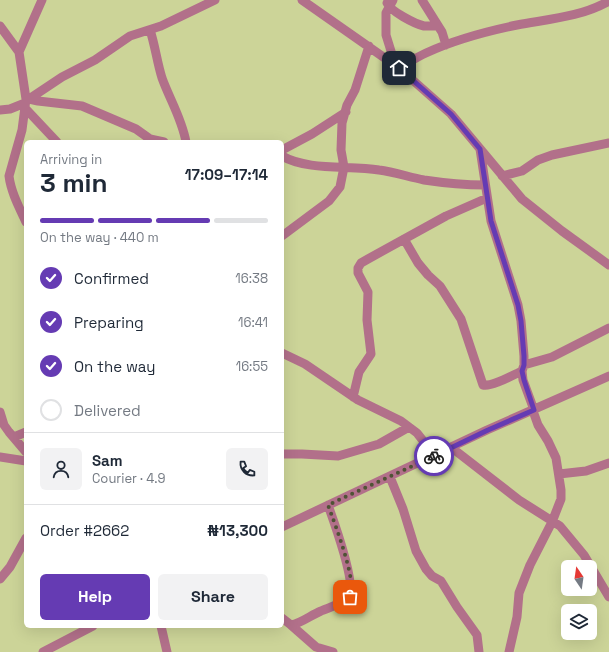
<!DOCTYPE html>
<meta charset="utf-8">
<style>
body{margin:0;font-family:"Space Grotesk",sans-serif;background:#f2f2f3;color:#1f2937;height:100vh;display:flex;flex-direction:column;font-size:15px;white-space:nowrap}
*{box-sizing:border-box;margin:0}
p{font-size:13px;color:#747a83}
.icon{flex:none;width:22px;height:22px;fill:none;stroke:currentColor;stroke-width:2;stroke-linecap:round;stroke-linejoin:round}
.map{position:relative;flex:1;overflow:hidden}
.details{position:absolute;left:24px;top:140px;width:260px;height:488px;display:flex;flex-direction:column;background:#fff;border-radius:6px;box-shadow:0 4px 16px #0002}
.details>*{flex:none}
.needle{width:26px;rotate:347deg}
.tools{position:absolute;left:561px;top:560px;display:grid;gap:8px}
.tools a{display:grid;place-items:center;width:36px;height:36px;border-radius:6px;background:#fff;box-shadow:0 4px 16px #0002;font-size:20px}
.pin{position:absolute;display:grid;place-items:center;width:34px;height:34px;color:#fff;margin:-17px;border-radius:8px;box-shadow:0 2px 6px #0006}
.courier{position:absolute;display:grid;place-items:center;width:40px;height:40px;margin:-20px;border:3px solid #653bb3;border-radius:50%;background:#fff;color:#222;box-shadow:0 1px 5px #0007}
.overview em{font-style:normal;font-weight:700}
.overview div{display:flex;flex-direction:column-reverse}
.overview{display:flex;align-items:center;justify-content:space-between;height:68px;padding:0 16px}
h1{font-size:26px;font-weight:700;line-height:30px}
.bar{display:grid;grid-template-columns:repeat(4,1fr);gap:6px 4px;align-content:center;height:48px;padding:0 16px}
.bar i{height:5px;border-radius:3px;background:#e0e1e3}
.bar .active{background:#653bb3}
.bar p{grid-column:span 4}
.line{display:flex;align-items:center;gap:10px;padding:0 16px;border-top:1px solid #e0e1e3}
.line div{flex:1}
.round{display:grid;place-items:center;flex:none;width:42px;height:42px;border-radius:6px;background:#f2f2f3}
ol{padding:0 16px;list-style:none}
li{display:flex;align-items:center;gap:12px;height:44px}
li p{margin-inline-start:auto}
li .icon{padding:4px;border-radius:50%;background:#653bb3;color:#fff;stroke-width:4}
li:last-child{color:#747a83}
li i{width:22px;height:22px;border:2px solid #e0e1e3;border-radius:50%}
.button{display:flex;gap:8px;margin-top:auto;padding:8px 16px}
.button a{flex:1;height:46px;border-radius:6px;background:#653bb3;color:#fff;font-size:16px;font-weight:700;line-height:46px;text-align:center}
.button a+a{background:#f2f2f3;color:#1f2937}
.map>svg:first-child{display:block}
</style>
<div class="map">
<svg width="609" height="652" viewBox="0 0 609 652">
<rect width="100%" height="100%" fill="#ccd498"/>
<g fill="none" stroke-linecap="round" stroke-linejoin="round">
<path stroke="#b2708a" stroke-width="9" d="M302,0L399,68L451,114L522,199L562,231L609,265
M393,0L386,13V35L395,64
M422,0L442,32L446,45
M387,3C390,11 415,24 424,26C429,26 433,26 437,26
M0,26L19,52
M150,30C155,45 157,62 162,78C170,100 182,119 186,142
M399,68C408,63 417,57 426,53C454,40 488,31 517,25C549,19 581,17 609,1
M26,99H29L62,77L95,60L130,36L161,26L215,0
M29,99L38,101L82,106L136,129L150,139L164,142
M25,108L57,142
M0,110L10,109L25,103
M480,149L491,221L518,305L521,321L524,356V365L522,371L523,380L534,410
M282,150L312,134L346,112
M282,156C308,171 349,165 379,170C394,172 409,177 424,180C444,183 464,185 485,185
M502,176L522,171L538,160L552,155L609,143
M26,222C19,207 11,192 9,176L22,130L26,99L19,52L42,0
M282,236L329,201L340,187L344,167L341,150L342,123L347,105L355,90L369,46
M404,239L418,263L428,275L440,286L461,319L483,385C492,387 513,375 522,371
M282,353L305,364L358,400L401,421L417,433L435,456
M524,365L552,357L609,328
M353,397L359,372L371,354L367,320L368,292L358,273V268L361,263L368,259L446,216L487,198
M0,412L4,425L9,432L26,452
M14,437L26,432
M452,448L519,500L560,526L584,555L609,597
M282,454H302L338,456L379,444L409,427
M0,457L26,461
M559,474L586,471L609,463
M390,477L403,509L416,551L426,569L432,576L441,581L457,607L477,635L479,652
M282,527L487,430L609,376
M0,579L10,567L26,538
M282,618L291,625C302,623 311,615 321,611C330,607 342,604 349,597C358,588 333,519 328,505
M291,625L316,647L333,652
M161,626L167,652
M43,652L93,626
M509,652L517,617L519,593L530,565L552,522L561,499V490L556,458L548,441L538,425L533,411"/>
</g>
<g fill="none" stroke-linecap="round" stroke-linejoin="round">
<path stroke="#4f5335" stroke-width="4" stroke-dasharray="0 7.2" d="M350,597C358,583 334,522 328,505L434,456"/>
<path stroke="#653bb3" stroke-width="5" d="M399,68L451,114L480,149L491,221L518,305L521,321L524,356V365L522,371L524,380L534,410L488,430L434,456"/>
</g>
</svg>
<div class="tools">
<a><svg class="needle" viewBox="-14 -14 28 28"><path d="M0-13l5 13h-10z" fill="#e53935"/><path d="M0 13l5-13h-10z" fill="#747a83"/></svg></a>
<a><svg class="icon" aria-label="layers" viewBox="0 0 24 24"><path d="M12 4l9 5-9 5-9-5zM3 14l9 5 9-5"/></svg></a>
</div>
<div class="pin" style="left:350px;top:597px;background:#ea580c"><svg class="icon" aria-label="bag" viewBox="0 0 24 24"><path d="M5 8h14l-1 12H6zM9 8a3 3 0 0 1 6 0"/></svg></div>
<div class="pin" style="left:399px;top:68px;background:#1f2937"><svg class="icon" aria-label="home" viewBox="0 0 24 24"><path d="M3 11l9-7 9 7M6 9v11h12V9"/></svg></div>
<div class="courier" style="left:434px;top:456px"><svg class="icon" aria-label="bike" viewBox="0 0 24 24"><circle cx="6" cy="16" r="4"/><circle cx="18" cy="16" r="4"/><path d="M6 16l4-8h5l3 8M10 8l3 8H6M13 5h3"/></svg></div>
<section class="details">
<div class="overview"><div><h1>3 min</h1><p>Arriving in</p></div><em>17:09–17:14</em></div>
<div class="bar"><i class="active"></i><i class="active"></i><i class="active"></i><i></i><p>On the way · 440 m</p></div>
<ol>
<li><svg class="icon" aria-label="check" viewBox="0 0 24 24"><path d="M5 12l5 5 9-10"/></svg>Confirmed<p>16:38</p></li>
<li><svg class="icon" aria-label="check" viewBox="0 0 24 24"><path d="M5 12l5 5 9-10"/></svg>Preparing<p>16:41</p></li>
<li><svg class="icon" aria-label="check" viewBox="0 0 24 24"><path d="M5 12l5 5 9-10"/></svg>On the way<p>16:55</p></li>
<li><i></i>Delivered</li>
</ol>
<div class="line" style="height:72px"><a class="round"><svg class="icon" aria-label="person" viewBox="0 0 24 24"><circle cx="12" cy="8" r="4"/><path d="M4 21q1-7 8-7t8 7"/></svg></a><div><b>Sam</b><p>Courier · 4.9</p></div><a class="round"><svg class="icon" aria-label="phone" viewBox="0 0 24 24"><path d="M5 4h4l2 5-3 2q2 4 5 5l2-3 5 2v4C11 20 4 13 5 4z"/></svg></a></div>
<div class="line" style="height:52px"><div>Order #2662</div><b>₦13,300</b></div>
<div class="button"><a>Help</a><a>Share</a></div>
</section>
</div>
